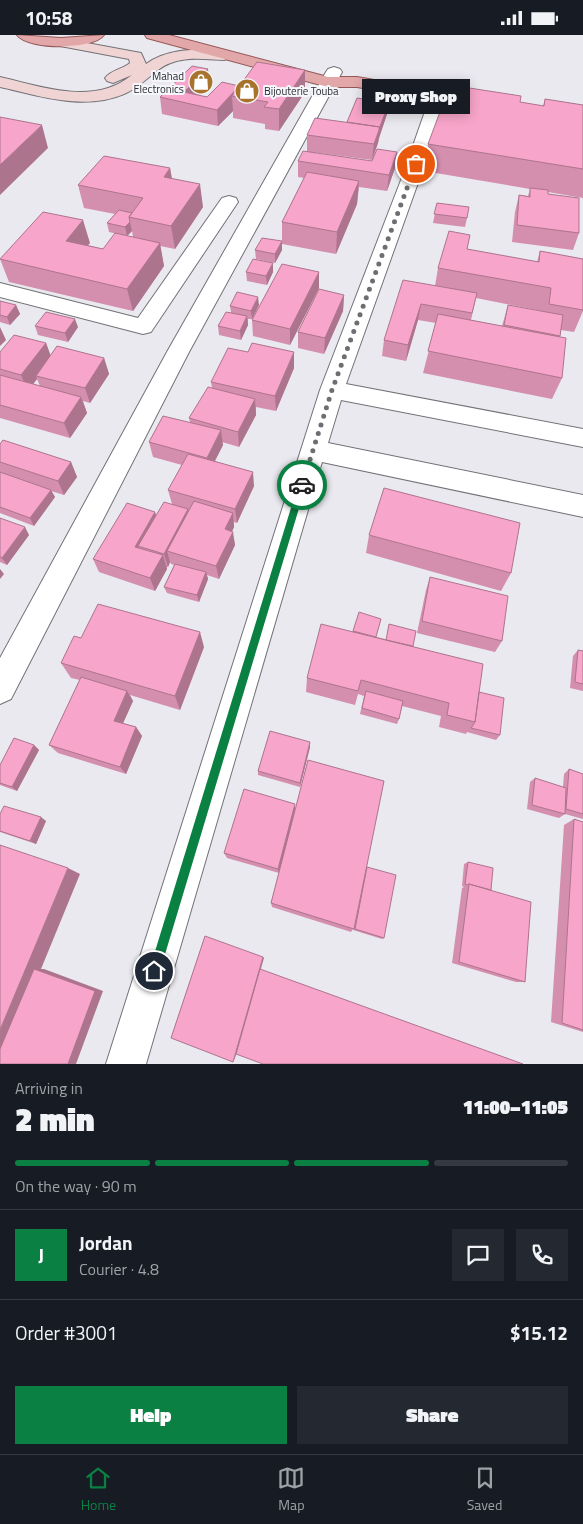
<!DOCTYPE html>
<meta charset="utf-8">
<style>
body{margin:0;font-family:"Titillium Web",sans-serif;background:#242831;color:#f1f3f6;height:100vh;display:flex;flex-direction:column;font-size:19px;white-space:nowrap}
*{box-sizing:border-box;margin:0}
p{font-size:16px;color:#9ea1a6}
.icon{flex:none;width:28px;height:28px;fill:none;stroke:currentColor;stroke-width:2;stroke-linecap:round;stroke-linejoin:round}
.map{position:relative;height:1029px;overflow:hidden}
.drawer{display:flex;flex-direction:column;background:#171b24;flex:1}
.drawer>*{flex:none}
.pin{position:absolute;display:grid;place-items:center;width:42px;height:42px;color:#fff;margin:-21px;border:2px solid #fff;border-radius:50%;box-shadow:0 1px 5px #0007}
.courier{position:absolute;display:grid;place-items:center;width:50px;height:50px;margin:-25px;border:4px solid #0b8043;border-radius:50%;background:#fff;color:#222;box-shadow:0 1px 6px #0007}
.bubble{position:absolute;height:35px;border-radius:0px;background:#171b24;box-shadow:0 2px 12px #0003;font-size:16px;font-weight:800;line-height:35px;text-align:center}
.headline em{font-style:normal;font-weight:800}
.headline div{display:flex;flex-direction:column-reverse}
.headline{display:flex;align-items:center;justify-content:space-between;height:85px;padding:0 15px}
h1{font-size:32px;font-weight:800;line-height:38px}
.bar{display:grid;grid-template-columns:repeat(4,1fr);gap:8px 5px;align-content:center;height:60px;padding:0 15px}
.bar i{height:6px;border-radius:4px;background:#363941}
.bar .active{background:#0b8043}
.bar p{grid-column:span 4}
.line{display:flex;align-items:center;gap:12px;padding:0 15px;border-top:1px solid #363941}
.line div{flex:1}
.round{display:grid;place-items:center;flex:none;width:52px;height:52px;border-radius:0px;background:#242831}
.cta{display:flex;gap:10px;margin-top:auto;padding:10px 15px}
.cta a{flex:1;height:58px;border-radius:0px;background:#0b8043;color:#fff;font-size:20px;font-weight:800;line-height:58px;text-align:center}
.cta a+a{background:#242831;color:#f1f3f6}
.status{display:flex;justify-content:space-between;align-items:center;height:35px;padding:0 25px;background:#171b24;direction:ltr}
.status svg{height:14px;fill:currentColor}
.tab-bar{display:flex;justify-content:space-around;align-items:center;height:70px;border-top:1px solid #363941;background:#171b24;font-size:14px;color:#9ea1a6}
.tab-bar a{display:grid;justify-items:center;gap:2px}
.tab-bar .active{color:#0b8043}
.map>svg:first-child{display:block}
</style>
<div class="status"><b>10:58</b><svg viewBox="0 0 49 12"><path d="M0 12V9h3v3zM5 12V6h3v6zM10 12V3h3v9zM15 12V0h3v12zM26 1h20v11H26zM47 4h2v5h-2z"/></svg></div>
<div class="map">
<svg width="583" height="1029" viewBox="0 0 583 1029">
<rect width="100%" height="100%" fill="#e9e9ef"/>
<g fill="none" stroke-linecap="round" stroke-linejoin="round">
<defs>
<path id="street" d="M334,32L340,34L342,37L189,317L11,664L0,669V623L167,317L326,37L328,34Z
M438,57L444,59L446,62L419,145L346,349L583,394V412L341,365L328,408L583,460V482L322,427L146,1029H106L320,355L401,145L430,62L432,59Z
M229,161L236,163L238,167L151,297L143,299L0,262V248L138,283L222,163Z"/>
<path id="secondary" d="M60,3L141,18L146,29C170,12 196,15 224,15L229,17L232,20L229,23L224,25C200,24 178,20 158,35C147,43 137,54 124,59C84,76 40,61 0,52V42C43,52 94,71 132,40L113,48L107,46L105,43C111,35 123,34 130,28L129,24L55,10L53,7L55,4Z"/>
<path id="primary" d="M17,0L61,3L104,0C93,15 28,15 17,0Z
M145,0H169L328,42H357L483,64L489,66L491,69L489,72L483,74L357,52H328L147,3Z"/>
</defs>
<use href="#street" stroke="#727277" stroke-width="2"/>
<use href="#secondary" stroke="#727277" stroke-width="2"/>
<use href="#primary" stroke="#955758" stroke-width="2"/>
<use href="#street" fill="#fff" fill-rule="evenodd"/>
<use href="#secondary" fill="#f0d4d4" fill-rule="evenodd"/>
<use href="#primary" fill="#e2a8a9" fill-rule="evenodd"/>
</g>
<path fill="#d48eae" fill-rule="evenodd" d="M208,34L209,50L199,61L207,62L239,51L305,57L279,96L265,94V89L233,83V76L218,91L162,79L160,62Z
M545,64L583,70V163L548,157V159L579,198L573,215L512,207L515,177L519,160L528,161L530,154L424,136L428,109L520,67L543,71Z
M388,76L379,103L378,108L372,125L312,117L395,133L387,156L359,152L357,169L336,219L282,209V187L304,143L298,142V126L307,116V100L347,87Z
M170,133L172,144L203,172L175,214L160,211L164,231L133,276L9,247L0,224L90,208L87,210L103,214L126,201L109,197L107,188L115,179L84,173L78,150ZM132,196L133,202L127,201Z
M437,168L467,183L465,192L433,188Z
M467,214L537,227L540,216L583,224V276L574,297L561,295L560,302L562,343L552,364L423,338L436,288L418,285L406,326L382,321L384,305L435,251L438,233ZM476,263L542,276V277L508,270L502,291L471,285Z
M255,215H282L275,228L256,224Z
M246,237H273L267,250L247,246Z
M319,253L290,310L253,301L252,285Z
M344,260L343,276L324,319L298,313V297Z
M0,266L16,270L20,279L10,290L0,287Z
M259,270L252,284H248V290L241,305L219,300L218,291L231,277L230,271Z
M35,291L78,292L68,307L38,300Z
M46,308L50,320L104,323L109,339L90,368L83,366L87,378L70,403L0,383V317ZM37,344L40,351L33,349Z
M294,333L276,376L256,372V380L239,412L222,407L223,410L215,426L254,451L237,488L234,487V492L232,496L235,510L219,544L207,540L208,544L199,567L167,558L164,552L174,530L171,529L170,527L168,532H167V534L155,556L99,537L93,524L155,477L156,481L172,469L168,455L182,430L153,422L149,407L190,387L189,383L212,353L211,347Z
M0,409L71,427L77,442L64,460L51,456L55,462L34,491L0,478Z
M0,483L29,500L7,530L0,527Z
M369,500L511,538L501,556L366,518Z
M430,542L502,606L495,617L417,598L426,555Z
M353,596L413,611L479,657L500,700L496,705L467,697L466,699L439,692L441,681L402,671L399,684L397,689L360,679L364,661L358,659L355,670L306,657L307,643Z
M81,603L204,612L180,675L130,660L133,666L123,688L136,692L142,701L126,739L58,718L49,710L80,645L71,643L61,628Z
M578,615L583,616V656L570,653L573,621Z
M310,707V712L300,752L258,740V736Z
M34,710L39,715L17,756L0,750V730Z
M569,734L583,739V784L565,779L559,783L527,774L530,747L535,743L563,752L564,739Z
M295,769V776L367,832L384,903L382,904L353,895V894L351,897L272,872L271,868L279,838L227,823L224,818Z
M0,779L46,786L36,809L0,797Z
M574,784L583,787V997L551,987L564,790Z
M468,827L491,855L525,947H516L452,928L462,853L464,852L462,851L464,829Z"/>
<path fill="#ad748d" d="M208,34L209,50L190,69L184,57Z
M305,35V57L279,96V74Z
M240,51L232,61L233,76L218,91L217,75Z
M389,68L388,76L379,103L378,108L372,125L374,109Z
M42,90L48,113L0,160V130Z
M397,117L395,133L387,156L389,140Z
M170,133L174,156L164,142Z
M359,146L357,169L336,219L337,197Z
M200,149L203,172L175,214L171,191Z
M83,185L90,208L73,228L66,206Z
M130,187L132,196L127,201L125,192Z
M282,206V215L275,228V219Z
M160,208L164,231L133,276L127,254Z
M273,228V237L267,250L266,241Z
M319,237V253L290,310V294Z
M344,260L343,276L324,319L325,303Z
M258,262L259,270L252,284L251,276Z
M421,269L418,285L406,326L408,310Z
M16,270L20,279L10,290L7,282Z
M247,281L248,290L241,305L240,296Z
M75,284L78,292L68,307L65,298Z
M0,292L6,305L0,311Z
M46,308L52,324L36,341L37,344L28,356L21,340Z
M294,317V333L276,376L275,361Z
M104,323L109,339L90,368L85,353Z
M81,362L87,378L70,403L64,388Z
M255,364L256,380L239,412L238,397Z
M221,395L223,410L209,437L207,423Z
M71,427L77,442L64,460L58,446Z
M253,437L254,451L237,488L235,474Z
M51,455L55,462L34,491L30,483Z
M188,474L191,488L167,516L170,527L168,532L164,519Z
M155,477L159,491L138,511L142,521L135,512Z
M233,478L234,492L227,508L225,494Z
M25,492L29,500L7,530L2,523Z
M233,497L235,510L219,544L216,531Z
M163,520L167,534L155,556L150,543Z
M0,534L4,539L0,544Z
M206,537L208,544L199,567L197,560Z
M200,597L204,612L180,675L175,661Z
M127,656L133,666L120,695L114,686Z
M136,692L142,701L126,739L120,732Z
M310,707V712L300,752V748Z
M34,710L39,715L17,756L12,752Z
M295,769V776L279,838L278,834Z
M41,782L46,786L36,809L30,806Z
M68,833L80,839L41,934H44L103,956L76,1029H0V995Z
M263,922L264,923L235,1023L233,1027Z"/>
<path fill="#f7a5ca" stroke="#ad748d" d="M257,27L305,35L279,74L264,72L268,67L232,61Z
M192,31L208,34L184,57L207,62L222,47L239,51L217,75L160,62Z
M450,50L521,61L520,67L544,71L545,64L583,70V134L428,109Z
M357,63L389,68L379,94L380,92L347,87Z
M0,82L42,90L0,130Z
M315,83L380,92L374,109L307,100Z
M377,114L397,117L389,140L298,126L303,116L372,126Z
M104,121L170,133L164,142L200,149L171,191L129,182L143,163L78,150Z
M307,137L359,146L337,197L282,187Z
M530,153L548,155V159L579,163V198L517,190L519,160L530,162Z
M437,168L469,172L467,183L434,179Z
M119,175L132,178L129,182L130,187L125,192L107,188Z
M43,177L83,185L66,206L103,214L115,198L160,208L127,254L0,224Z
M449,196L470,200L467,214L539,227L540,216L583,224V275L549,269L551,253L438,233Z
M262,203L282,206L275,219L255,215Z
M253,224L273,228L266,241L246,237Z
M282,229L319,237L290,294L252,285Z
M403,245L477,258L472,278L421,269L408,310L384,305Z
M319,254L344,260L325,303L298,297Z
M237,257L258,262L251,276L230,271Z
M0,266L16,270L7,282L0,280Z
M508,270L563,280L560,301L504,290Z
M46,277L75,284L65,298L35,291Z
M226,277L247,281L240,296L218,291Z
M438,279L566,303L562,343L428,316Z
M14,300L46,308L21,340L0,334V317Z
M252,308L294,317L275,361L211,347L228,313L248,317Z
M57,311L104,323L85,353L36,341Z
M0,340L81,362L64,388L0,370Z
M208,352L255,364L238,397L189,383Z
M163,381L221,395L207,423L149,407Z
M3,405L71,427L58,446L0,427V409Z
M188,419L253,437L235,474L168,455Z
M0,437L51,455L30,483L0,472Z
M384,453L520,488L511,538L369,500Z
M194,466L233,478L225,494L233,497L216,531L167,516Z
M164,467L188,474L164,519L138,511Z
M127,468L155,477L135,512L163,520L150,543L93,524Z
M0,483L25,492L2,523L0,522Z
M175,529L206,537L197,560L164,552Z
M430,542L508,561L502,606L422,586Z
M98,569L200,597L175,661L61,628L74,601L81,603Z
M359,577L381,584L376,602L353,596Z
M321,589L483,629L475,687L447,680L449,668L361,645L358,656L307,643Z
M389,589L416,596L413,611L386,605Z
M578,615L583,616V649L575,647Z
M81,642L127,656L114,686L136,692L120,732L49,710Z
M366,656L403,666L399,684L362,673Z
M479,657L504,663L500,700L471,693L475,687Z
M270,696L310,707L300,748L258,736Z
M14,703L34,710L12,752L0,748V730Z
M308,725L384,746L354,894L271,868Z
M569,734L583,739V779L566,774Z
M535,743L566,753L565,779L532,770Z
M244,754L295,769L278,834L224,818Z
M4,771L41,782L30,806L0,796V779Z
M574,784L583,787V995L562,988Z
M0,810L68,833L0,995Z
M468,827L493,833L491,855L469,849L467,850L465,849Z
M367,832L396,840L384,903L355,894Z
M469,849L531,867L525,947L459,927Z
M205,901L263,922L233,1027L171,1003Z
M34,934L95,956L68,1029H0V1014Z
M260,934L523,1029H263L236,1019Z"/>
<path fill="#0b8043" d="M302,447L306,450L160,936L158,940L154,942L150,940L149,936L298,450Z"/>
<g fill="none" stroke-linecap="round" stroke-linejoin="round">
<path stroke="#6e6e72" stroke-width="5" stroke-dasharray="0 9" d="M302,450L332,355L416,129"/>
</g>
<defs>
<symbol id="shop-disc" viewBox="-11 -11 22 22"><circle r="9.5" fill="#a8732d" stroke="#f6f7fd"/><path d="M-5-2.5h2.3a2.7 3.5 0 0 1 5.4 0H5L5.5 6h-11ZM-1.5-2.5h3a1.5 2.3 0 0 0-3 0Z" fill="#fff"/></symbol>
</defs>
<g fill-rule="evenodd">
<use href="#shop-disc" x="187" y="33" width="28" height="28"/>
<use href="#shop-disc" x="233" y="42" width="28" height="28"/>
</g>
<g text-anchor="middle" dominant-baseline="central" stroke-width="4" stroke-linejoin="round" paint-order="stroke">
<g font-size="11" fill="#2c2c2e" stroke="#f6f7fd" text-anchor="end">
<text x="184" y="41">Mahad<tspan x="184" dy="13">Electronics</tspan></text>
<text x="264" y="56" text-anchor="start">Bijouterie Touba</text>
</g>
</g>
</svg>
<div class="pin" style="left:416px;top:129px;background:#ea580c"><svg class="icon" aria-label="bag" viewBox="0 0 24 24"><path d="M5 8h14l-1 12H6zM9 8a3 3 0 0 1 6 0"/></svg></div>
<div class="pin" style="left:154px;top:936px;background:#1f2937"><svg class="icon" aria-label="home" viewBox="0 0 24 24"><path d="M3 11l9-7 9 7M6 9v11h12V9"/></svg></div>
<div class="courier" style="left:302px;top:450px"><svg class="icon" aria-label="car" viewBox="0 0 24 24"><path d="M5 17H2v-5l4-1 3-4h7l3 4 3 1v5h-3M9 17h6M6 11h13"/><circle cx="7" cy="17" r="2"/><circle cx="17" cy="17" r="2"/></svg></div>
<div class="bubble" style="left:362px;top:44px;width:108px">Proxy Shop</div>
</div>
<section class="drawer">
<div class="headline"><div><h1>2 min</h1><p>Arriving in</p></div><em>11:00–11:05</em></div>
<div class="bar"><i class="active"></i><i class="active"></i><i class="active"></i><i></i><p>On the way · 90 m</p></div>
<div class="line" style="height:90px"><b class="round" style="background:#0b8043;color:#fff">J</b><div><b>Jordan</b><p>Courier · 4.8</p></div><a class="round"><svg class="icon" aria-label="chat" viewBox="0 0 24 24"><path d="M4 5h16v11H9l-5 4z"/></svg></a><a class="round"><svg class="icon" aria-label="phone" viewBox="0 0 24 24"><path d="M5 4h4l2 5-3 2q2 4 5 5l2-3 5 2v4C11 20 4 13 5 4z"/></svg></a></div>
<div class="line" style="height:65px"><div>Order #3001</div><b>$15.12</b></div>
<div class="cta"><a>Help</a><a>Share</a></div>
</section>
<nav class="tab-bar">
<a class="active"><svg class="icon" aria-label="home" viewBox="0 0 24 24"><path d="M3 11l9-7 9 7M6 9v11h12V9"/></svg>Home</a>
<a><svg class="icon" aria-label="map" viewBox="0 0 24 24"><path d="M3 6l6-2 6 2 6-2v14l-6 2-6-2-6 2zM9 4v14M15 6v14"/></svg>Map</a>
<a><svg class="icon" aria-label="saved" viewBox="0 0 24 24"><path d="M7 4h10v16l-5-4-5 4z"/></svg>Saved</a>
</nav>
